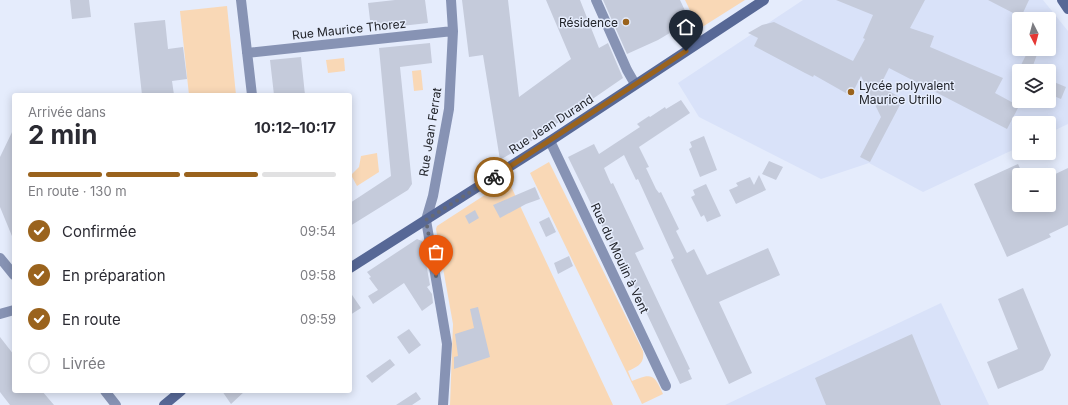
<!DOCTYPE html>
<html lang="fr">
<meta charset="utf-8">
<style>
body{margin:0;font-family:Inter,sans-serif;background:#f2f2f3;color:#2b2b33;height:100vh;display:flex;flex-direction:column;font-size:15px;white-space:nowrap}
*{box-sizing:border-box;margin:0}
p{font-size:13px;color:#7c7c81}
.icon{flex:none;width:22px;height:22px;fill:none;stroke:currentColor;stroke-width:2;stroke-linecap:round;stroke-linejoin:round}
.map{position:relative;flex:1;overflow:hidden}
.sheet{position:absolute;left:12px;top:93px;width:340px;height:300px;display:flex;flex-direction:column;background:#fff;border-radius:4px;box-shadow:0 2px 10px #0003}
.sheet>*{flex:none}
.needle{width:26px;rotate:174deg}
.fabs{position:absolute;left:1012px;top:12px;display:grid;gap:8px}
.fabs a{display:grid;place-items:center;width:44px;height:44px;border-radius:4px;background:#fff;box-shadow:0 2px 10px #0003;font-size:20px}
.pin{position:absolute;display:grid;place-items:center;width:34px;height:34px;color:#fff;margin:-41px -17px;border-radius:50% 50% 50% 0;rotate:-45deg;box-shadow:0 0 4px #0007}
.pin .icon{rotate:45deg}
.courier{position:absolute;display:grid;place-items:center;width:40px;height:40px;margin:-20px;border:3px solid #9a631d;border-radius:50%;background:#fff;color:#222;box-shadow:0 1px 5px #0007}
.overview em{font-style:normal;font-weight:700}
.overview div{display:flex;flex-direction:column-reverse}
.overview{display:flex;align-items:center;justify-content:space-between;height:68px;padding:0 16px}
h1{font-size:26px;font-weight:700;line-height:30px}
.bar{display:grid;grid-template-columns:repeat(4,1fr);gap:6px 4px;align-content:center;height:48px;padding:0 16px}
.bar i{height:5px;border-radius:3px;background:#e1e1e2}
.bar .current{background:#9a631d}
.bar p{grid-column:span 4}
ol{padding:0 16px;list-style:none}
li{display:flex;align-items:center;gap:12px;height:44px}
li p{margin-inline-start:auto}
li .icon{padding:4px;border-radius:50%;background:#9a631d;color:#fff;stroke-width:4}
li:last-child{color:#7c7c81}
li i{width:22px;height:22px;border:2px solid #e1e1e2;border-radius:50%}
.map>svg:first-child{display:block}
</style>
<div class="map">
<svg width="1068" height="405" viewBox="0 0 1068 405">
<rect width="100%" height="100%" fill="#e5ecfc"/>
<path fill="#d9e2f9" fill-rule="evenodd" d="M803,0H1043L1068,31V124L1049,133V123H1019V147L923,192L869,163L821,179L699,117L678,83ZM1019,19H1049V49H1019ZM1019,71H1049V101H1019Z
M941,303L989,405H725Z"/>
<path fill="#f9d8b6" d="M685,0H745L699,29Z
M227,6L236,95H189L180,11Z
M344,58L345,71L328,73L326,60Z
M421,70L423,90L414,91L412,71Z
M377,153L379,172L357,186L351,175L359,167L361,156Z
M549,162L643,351C645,364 637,367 628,371L632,381C652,373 654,374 663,394L642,404L530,173Z
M508,180L613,405H450L453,324L436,229L437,226Z"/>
<path fill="#c5cbdb" d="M70,0H89L91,17L72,19Z
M395,0H425L428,23L374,29L373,20H370L368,3Z
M462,0H508L519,97L571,59L546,0H580L599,48L608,43L623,78L530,142L500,160L483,55L469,57Z
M603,0H680L690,21L658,40L627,54Z
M836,0H925L910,28L934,36L930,47L1003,78L995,93L1019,106L1007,129L889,68L880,86L903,99L870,162L860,157L881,117L861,76L851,96L814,75L813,77L805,73L754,46L758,38L748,33L762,25L774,22L853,61L865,39L863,38L873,15Z
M988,0H1029L1021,17Z
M165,20L168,49L183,47L187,79L172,81L174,95H142L134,23Z
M430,43L432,63L400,67L412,184L408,190L350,226V203L391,176L379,48Z
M1029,49H1039L1031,71H1018Z
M301,57L305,95H274L270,60Z
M1049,80L1066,87L1061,99L1049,94Z
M681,100L690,113L639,147L649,167L646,168L656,189L659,193L661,192L679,229L676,231L687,253L694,249L707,275L768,248L780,275L719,302L752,373L729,384L671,260L674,258L638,179L636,180L624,155L604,168L611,184L613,183L644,249L635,253L690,369L688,370L692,379L680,384L629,276L631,275L623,259L619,261L568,157L594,144L599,154L640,127L637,124L649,116L650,117L665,107L666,109Z
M14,128V241L0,207V157Z
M704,136L717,170L700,177L689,149L692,147L690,142Z
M769,161L783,167L776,180L762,174Z
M1018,164L1023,175H1019V205H1049V177L1068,168V225L1049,234L1051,237L1007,257L974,184Z
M759,175L766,190L736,204L729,190L738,186L736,183L750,177L754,185Z
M706,184L721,216L707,222L704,215L701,217L691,197L695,195L693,190Z
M535,187L540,199L526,204L500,218L493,205Z
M475,210L479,218L469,224L465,216Z
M549,217L556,232L546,237L539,222Z
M417,239L422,241L430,285L427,287L432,294L433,303L422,311L404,283L373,304L368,296L378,290L369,278L371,277L367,272Z
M569,256L573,266L558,274L554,263Z
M1023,288L1051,355L1043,370L998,389L987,362L1018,349L998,299Z
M350,292L361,308L350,315Z
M478,307L490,357L454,369V357L458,356L455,334L474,328L470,309Z
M409,329L421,345L409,354L397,337Z
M912,334L941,405H826L815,378Z
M0,337L14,355V391H42L54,405H10L3,396L0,392Z
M390,359L395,365L372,383L366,376Z
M222,391H245L231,404Z
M416,392L421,399L412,405H396Z"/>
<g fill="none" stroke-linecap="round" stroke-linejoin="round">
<path stroke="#8793b4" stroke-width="10" d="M241,0L252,95
M596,0L627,70L635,84
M247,53L453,31
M550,141L666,386
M0,258L14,275
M0,314L14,310
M105,391L116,405
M443,405L447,344L426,220L433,196L449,109L453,31L451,0"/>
<path stroke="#576896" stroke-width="10" d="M1062,0L1068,9
M350,268L550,141L764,0
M164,405L181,391"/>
</g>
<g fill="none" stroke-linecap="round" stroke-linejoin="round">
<path stroke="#666a74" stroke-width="4" stroke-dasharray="0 7.2" d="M436,276L426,220L494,177"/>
<path stroke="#9a631d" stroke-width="5" d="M494,177L686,51"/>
</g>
<g fill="#9a631d" stroke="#e5ecfc" stroke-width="1.5">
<circle cx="626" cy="22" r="4"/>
<circle cx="851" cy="92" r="4"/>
</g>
<g text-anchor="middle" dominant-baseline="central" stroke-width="3" stroke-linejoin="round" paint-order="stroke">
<g font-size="12" fill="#22242a" stroke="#e5ecfc" text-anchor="end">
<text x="618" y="22">Résidence</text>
<text x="859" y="85" text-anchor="start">Lycée polyvalent<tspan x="859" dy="14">Maurice Utrillo</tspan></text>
</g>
<g font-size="12" fill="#22242a" stroke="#e5ecfc">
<text transform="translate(349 29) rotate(-6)">Rue Maurice Thorez</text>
<text transform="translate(551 124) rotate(-33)">Rue Jean Durand</text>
<text transform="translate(430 132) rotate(-81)">Rue Jean Ferrat</text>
<text transform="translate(620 258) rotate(65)">Rue du Moulin à Vent</text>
</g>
</g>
</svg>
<div class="fabs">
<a><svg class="needle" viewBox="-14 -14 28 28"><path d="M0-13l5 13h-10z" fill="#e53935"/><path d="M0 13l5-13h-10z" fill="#7c7c81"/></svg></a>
<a><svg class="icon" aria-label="layers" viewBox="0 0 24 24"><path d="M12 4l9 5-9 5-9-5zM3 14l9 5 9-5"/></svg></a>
<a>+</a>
<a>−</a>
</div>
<div class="pin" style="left:436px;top:276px;background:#ea580c"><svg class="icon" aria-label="bag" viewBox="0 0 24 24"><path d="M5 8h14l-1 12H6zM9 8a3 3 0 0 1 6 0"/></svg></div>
<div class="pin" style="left:686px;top:51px;background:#1f2937"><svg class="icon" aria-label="home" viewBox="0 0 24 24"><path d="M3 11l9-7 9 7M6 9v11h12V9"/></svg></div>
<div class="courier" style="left:494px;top:177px"><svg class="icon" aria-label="bike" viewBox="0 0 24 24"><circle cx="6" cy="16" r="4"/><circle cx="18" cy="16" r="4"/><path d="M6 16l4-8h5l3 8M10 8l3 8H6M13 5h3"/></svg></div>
<section class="sheet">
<div class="overview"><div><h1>2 min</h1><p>Arrivée dans</p></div><em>10:12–10:17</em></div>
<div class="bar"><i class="current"></i><i class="current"></i><i class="current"></i><i></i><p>En route · 130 m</p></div>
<ol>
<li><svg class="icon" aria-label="check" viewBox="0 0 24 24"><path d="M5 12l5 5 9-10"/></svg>Confirmée<p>09:54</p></li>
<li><svg class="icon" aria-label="check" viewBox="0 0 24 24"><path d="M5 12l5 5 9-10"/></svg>En préparation<p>09:58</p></li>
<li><svg class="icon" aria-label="check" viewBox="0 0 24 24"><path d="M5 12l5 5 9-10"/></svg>En route<p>09:59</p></li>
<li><i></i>Livrée</li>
</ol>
</section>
</div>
